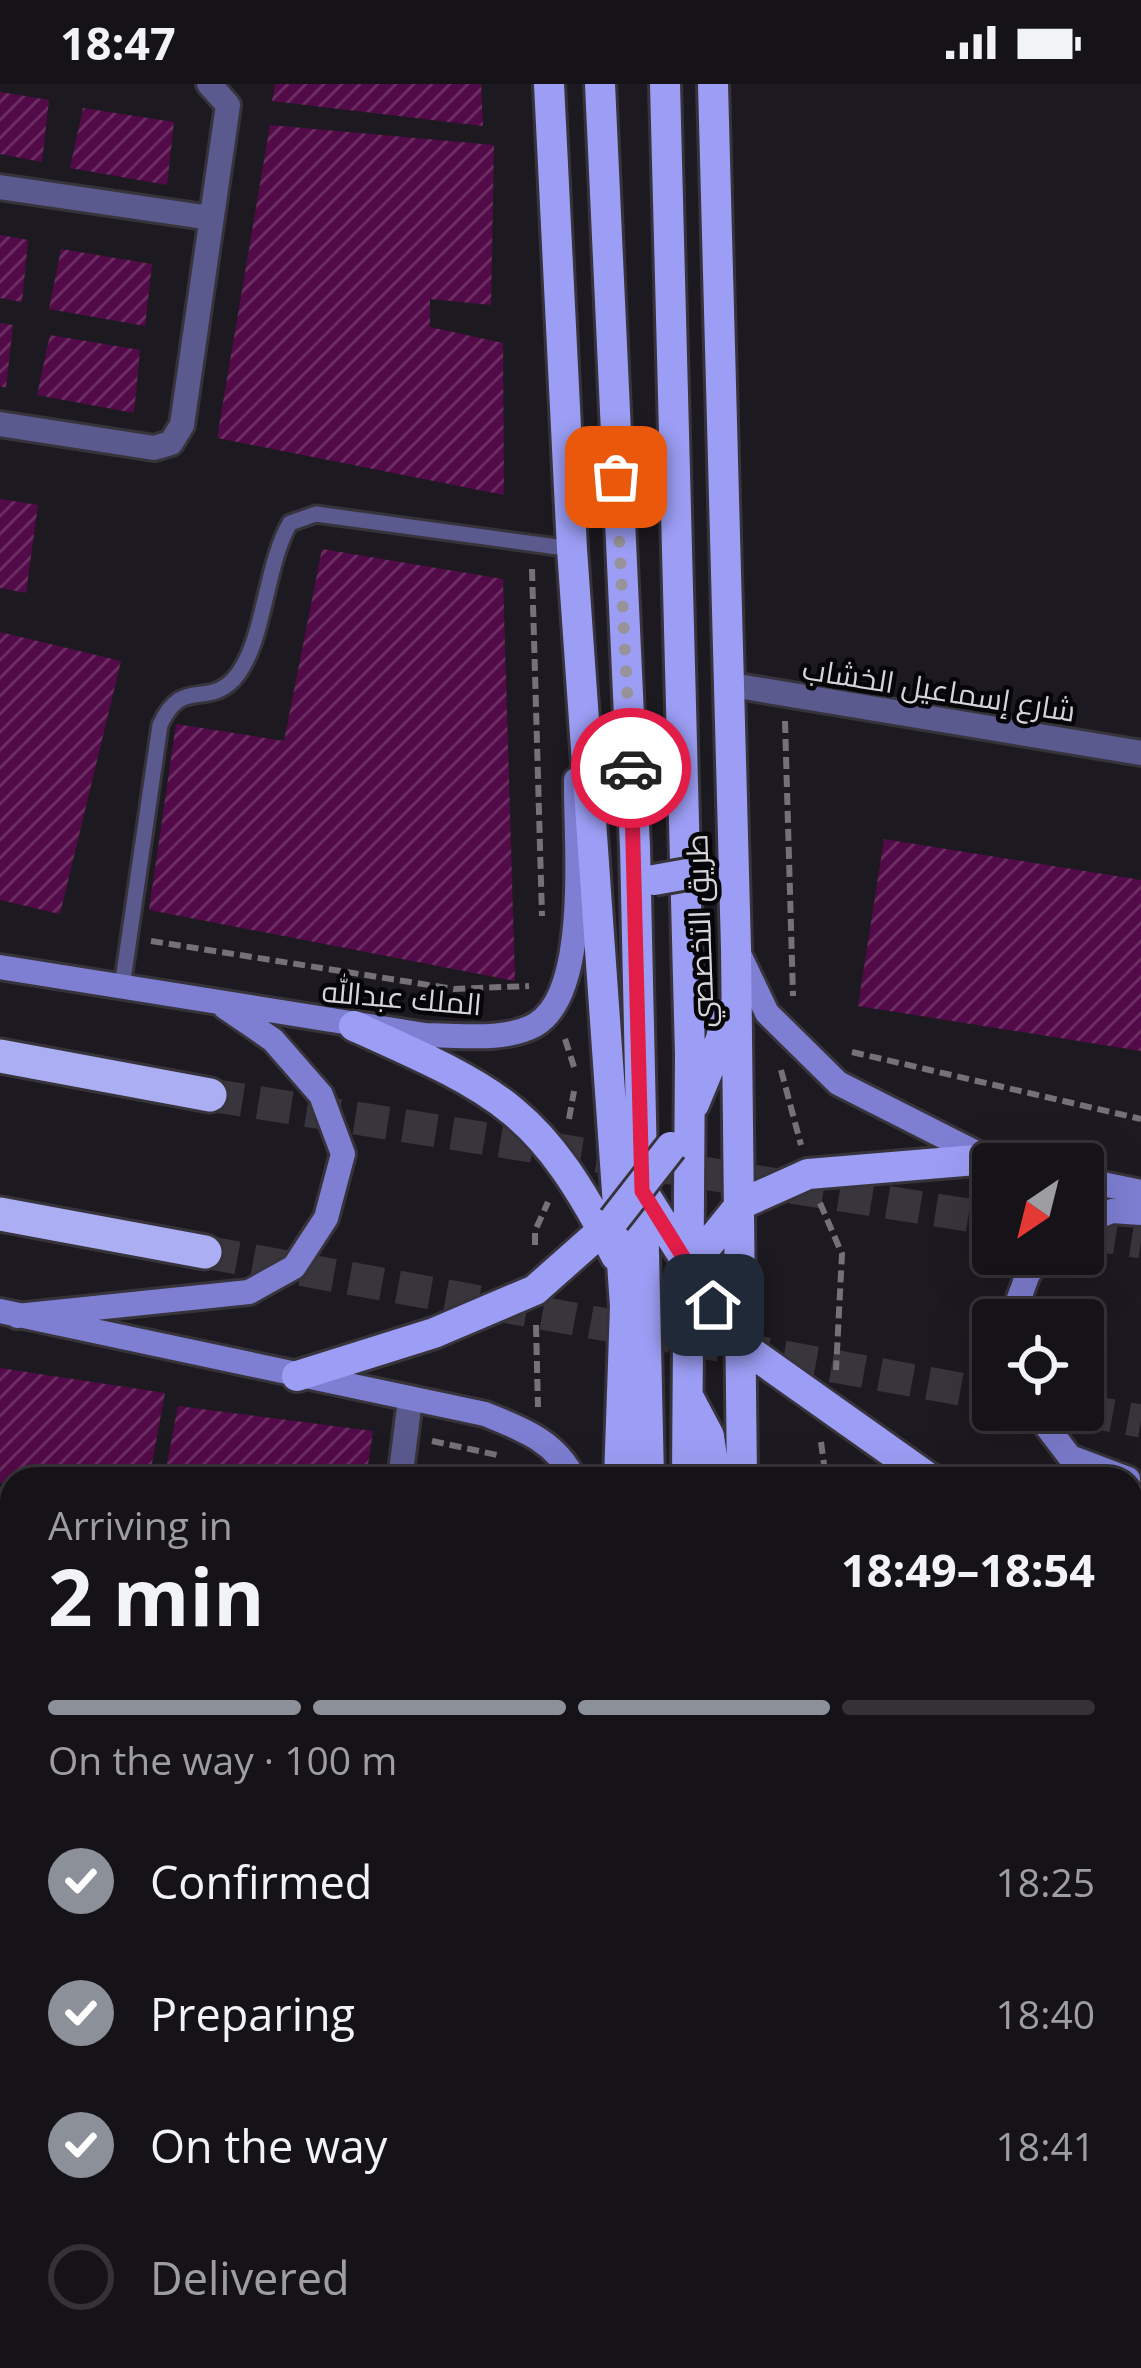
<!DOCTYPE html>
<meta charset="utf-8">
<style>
body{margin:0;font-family:"Open Sans",Cairo,sans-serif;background:#232025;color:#f1f3f6;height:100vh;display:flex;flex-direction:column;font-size:45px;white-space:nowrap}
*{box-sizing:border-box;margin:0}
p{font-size:39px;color:#9e9ea2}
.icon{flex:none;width:66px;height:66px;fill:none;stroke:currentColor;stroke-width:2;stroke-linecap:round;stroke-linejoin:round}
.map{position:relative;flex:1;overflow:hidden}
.details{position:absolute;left:0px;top:1383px;width:1143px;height:903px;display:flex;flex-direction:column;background:#161318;border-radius:36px 36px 0 0;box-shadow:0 12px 48px #0002,0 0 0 3px #353237}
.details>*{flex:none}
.needle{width:78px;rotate:215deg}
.fabs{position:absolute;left:972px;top:1059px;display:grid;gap:24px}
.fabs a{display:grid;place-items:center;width:132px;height:132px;border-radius:12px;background:#161318;box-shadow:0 12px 48px #0002,0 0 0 3px #353237;font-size:60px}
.pin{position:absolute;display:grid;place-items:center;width:102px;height:102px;color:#fff;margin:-51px;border-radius:24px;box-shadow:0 6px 18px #0006}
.courier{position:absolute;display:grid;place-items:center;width:120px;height:120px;margin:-60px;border:9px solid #e11d48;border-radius:50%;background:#fff;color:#222;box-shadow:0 3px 15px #0007}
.overview em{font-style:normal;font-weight:700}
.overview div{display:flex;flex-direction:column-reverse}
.overview{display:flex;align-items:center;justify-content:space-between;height:204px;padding:0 48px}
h1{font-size:78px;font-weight:700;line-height:90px}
.bar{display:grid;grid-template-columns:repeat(4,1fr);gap:18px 12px;align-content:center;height:144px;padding:0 48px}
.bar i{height:15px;border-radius:9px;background:#353237}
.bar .active{background:#8c9099}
.bar p{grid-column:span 4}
ol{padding:0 48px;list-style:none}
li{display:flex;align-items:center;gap:36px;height:132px}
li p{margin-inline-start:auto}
li .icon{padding:12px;border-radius:50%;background:#8c9099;color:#fff;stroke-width:4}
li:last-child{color:#9e9ea2}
li i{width:66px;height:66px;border:6px solid #353237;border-radius:50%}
.status{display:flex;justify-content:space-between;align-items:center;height:84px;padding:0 60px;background:#161318;direction:ltr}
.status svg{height:33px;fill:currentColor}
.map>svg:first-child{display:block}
</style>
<div class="status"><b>18:47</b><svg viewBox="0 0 49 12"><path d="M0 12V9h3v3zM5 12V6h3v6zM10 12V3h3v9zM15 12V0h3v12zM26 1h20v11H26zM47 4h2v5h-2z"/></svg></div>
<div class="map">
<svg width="1141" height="2284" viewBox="0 0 1141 2284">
<defs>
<pattern id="building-hatch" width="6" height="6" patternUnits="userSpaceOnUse" patternTransform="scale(3)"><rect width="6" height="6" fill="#530a48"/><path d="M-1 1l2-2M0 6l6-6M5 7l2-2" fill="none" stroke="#6b2d62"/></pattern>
</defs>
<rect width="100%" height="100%" fill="#1d1920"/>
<path fill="url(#building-hatch)" d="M275,0H481L483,42L272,17Z
M0,8L49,16L42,78L0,70Z
M83,24L174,38L167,101L70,84Z
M270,41L494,61L491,221L430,215V243L503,259L504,411L217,354Z
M0,151L28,156L22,218L0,214Z
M61,165L152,180L145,242L49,225Z
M0,239L13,241L6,304L0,302Z
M50,251L140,266L134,329L37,311Z
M0,415L38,421L26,509L0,504Z
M322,465L503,495L515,897L149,826L176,640L284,657Z
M0,548L121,577L60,830L0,816Z
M884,755L1141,796V967L858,922Z
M0,1284L165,1309L149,1395L0,1399Z
M178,1322L373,1347L366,1395H164Z
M9,1476L12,1477V1624L0,1621Z
M1131,1500L1141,1502V1625L1131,1623Z
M1131,1640L1141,1641V1828L1131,1827Z
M0,1692L12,1694V1853L0,1851Z
M0,1859L12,1860V2010L0,2009Z
M1131,1905L1141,1906V2221L1131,2220Z
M0,2058L12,2060V2274H226L224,2284H0Z
M1131,2222L1141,2224V2284H1055L1010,2276L1131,2274Z
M273,2274H452L450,2284H272Z
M805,2274H972L970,2284H805Z"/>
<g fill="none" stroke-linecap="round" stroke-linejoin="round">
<path stroke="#39353c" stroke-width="33" stroke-dasharray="33 16" stroke-linecap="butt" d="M210,1011L993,1135
M1083,1149L1141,1158
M205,1168L993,1311
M1080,1326L1141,1337"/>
<defs>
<path id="service" d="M122,903L160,641C182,593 205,624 233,596C265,562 264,483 290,439L316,430L572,465"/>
<path id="minor" d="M0,103L211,134
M0,340L154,364L171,359L182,341L228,21L209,0
M726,600L1141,669
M400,1395L410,1316
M0,1418L12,1420
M0,1649L12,1651
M1131,1874L1141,1875
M0,2035L12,2037
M252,2284L254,2274"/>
<path id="secondary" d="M738,868L767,929L838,999L988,1075L1010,1080
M0,883L425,951C459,951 504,958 535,941C591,909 575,755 576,696
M1083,1096L1141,1108
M1083,1139L1112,1127L1141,1129
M0,1227L485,1330C522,1345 556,1357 574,1395
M17,1232L249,1208L294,1183L326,1134L343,1070L321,1011L273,956L225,923
M1011,1236L1028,1190L1043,1170
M1034,1326L1070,1373L1128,1395
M1131,1423L1141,1424"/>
<path id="primary" d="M549,0L572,465L625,1222L619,1395
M600,0L635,763L649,1395
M665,0L690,971L687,1395
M713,0L736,865L742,1395
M354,942C501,1008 540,1024 616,1172
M694,1020L721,955L726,930
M646,1113L738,1259L930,1395
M686,1188L741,1120L808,1090L988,1075
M297,1292L434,1249L535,1206L614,1136
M690,1316L709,1352L715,1395
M576,2284L577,2274
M621,2284V2274
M672,2284V2274
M728,2284V2274"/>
<path id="trunk" d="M0,972L210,1011
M0,1130L205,1168"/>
</defs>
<use href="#service" stroke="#37333a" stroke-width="21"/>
<use href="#minor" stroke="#37333a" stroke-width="30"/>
<use href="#secondary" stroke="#37333a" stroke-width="30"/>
<use href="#primary" stroke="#37333a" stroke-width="36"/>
<use href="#trunk" stroke="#37333a" stroke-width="39"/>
<path stroke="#757177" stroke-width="6" stroke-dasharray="12 6" stroke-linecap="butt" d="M532,485L542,832
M785,637L793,912
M151,857L454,905L529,902
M565,955L574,983
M852,968L1141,1035
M781,986L801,1061
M569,1035L574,1007
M820,1119L842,1170L836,1286
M535,1161V1147L548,1118
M536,1241L538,1323
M432,1357L502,1372
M821,1358L826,1395
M1131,1492L1141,1494"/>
<use href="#service" stroke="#5a5a8f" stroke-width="15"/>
<use href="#minor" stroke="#5a5a8f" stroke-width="24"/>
<use href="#secondary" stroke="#7e7ed2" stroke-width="24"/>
<use href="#primary" stroke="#9c9ef5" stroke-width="30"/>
<use href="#trunk" stroke="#acaef4" stroke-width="33"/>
<defs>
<path id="primary-bridge" d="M654,796L693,789
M614,1136L671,1063"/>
</defs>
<use href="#primary-bridge" stroke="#37333a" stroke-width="36" stroke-linecap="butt"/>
<use href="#primary-bridge" stroke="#9c9ef5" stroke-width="30"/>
</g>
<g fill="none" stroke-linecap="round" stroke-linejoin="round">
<path stroke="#979399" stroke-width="12" stroke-dasharray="0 21.6" d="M616,393L631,684"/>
<path stroke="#e11d48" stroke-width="15" d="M631,684L642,1107L713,1221"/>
</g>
<g text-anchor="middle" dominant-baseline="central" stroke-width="9" stroke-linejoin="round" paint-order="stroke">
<g font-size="30" fill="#d8d5da" stroke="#060508">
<text transform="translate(939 605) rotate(9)">شارع إسماعيل الخشاب</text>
<text transform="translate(699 847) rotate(-92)">طريق التخصصي</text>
<text transform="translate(402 913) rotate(5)">الملك عبدالله</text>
</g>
</g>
</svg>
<div class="fabs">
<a><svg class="needle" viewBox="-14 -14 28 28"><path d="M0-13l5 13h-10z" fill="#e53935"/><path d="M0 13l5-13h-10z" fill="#9e9ea2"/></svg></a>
<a><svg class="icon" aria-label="locate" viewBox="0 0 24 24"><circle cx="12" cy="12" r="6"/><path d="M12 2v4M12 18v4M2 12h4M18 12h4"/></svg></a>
</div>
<div class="pin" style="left:616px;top:393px;background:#ea580c"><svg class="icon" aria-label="bag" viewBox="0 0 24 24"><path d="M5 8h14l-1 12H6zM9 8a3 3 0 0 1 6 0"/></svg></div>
<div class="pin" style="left:713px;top:1221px;background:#1f2937"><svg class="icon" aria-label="home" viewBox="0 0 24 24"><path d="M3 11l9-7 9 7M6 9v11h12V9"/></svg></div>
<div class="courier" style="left:631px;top:684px"><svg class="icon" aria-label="car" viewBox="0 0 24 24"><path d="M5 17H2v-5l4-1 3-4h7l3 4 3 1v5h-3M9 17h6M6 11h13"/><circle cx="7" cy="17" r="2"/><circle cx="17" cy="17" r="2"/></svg></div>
<section class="details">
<div class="overview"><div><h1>2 min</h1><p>Arriving in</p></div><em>18:49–18:54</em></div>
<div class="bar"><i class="active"></i><i class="active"></i><i class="active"></i><i></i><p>On the way · 100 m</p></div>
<ol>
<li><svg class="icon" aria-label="check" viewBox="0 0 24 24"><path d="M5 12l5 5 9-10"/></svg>Confirmed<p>18:25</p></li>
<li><svg class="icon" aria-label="check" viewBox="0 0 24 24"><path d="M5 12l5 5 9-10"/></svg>Preparing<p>18:40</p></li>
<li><svg class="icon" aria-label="check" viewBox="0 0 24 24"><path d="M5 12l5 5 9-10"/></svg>On the way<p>18:41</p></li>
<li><i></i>Delivered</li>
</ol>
</section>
</div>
